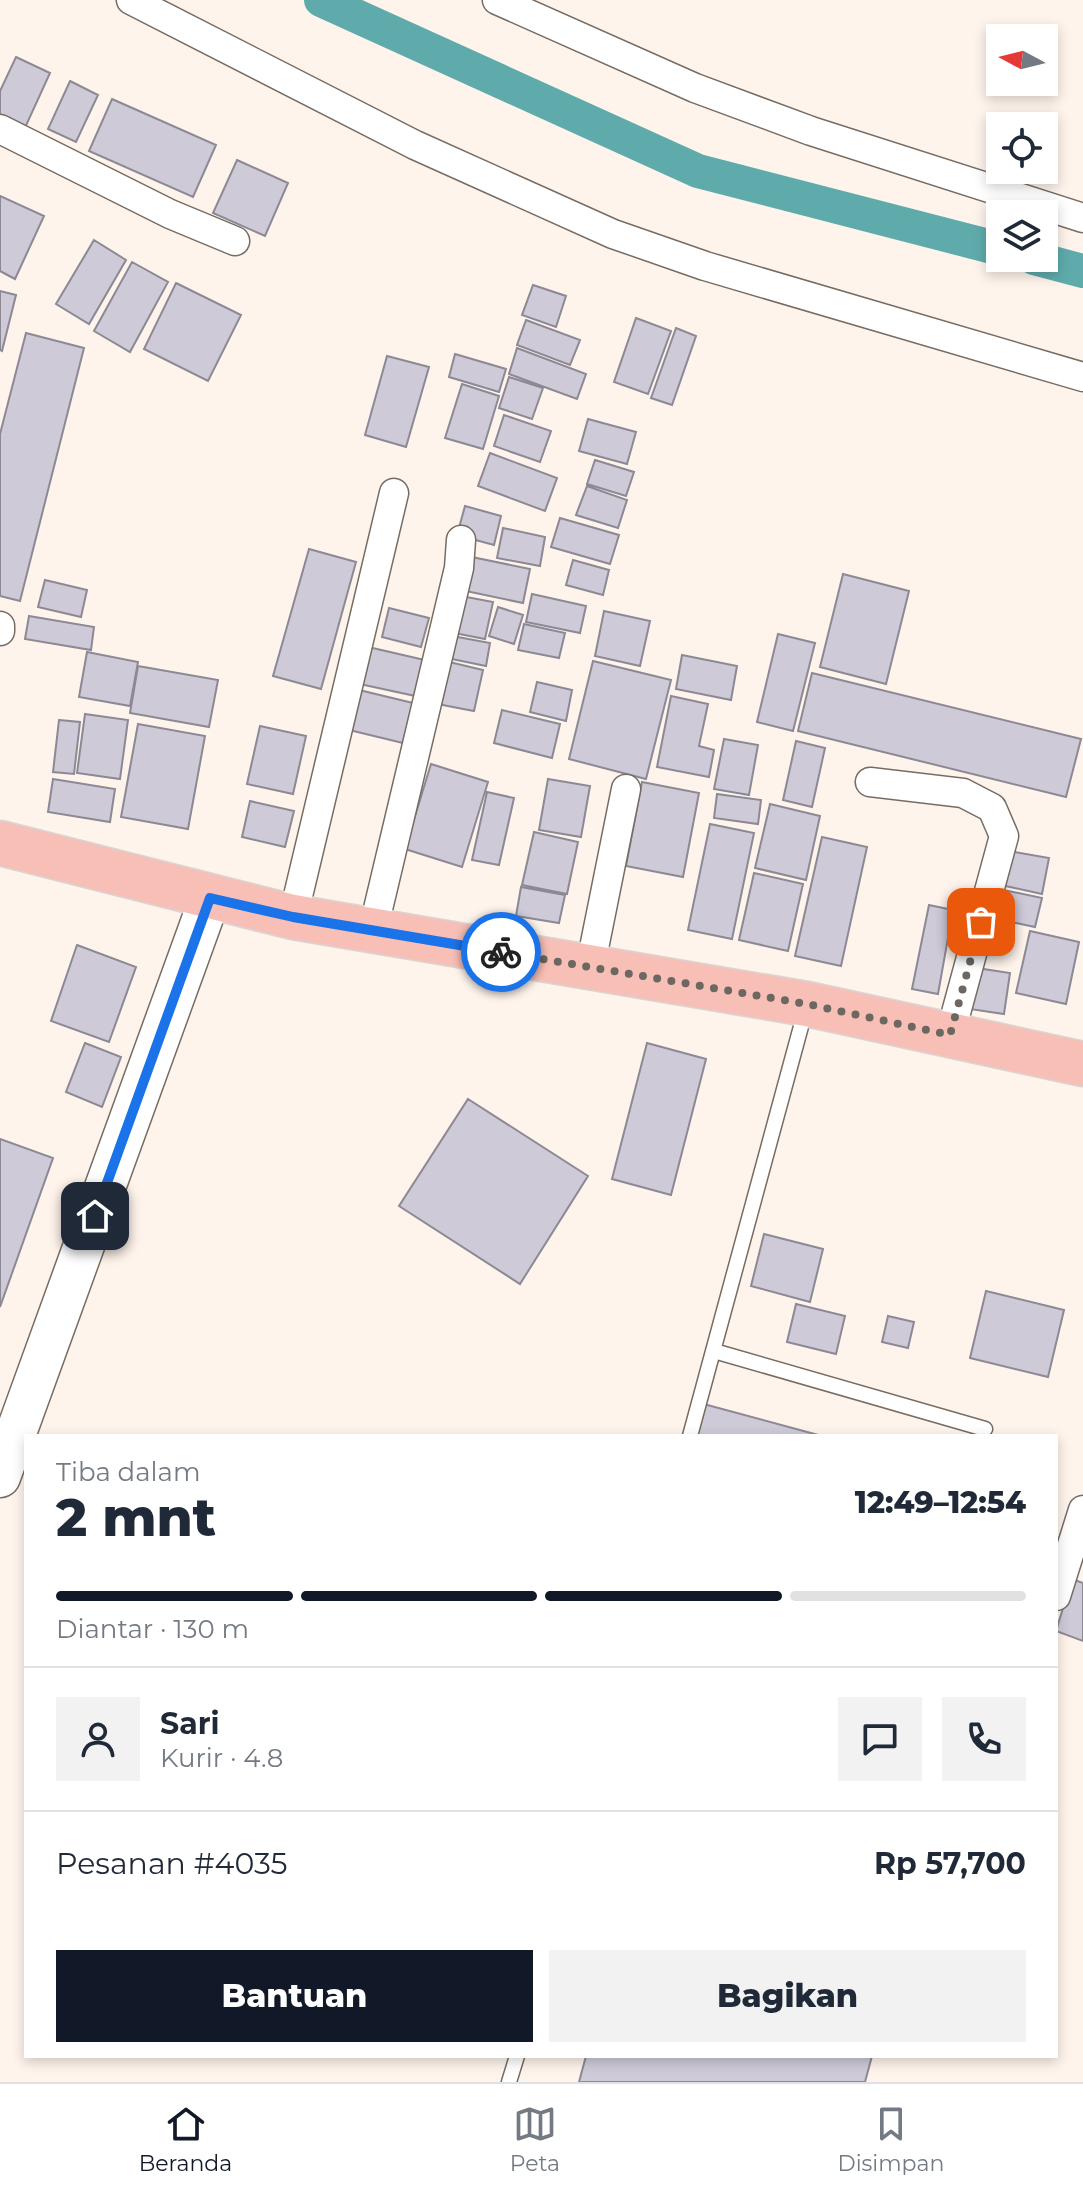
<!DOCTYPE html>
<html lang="id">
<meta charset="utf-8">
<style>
body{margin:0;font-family:Montserrat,sans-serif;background:#f2f2f3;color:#1f2937;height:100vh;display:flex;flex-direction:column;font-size:30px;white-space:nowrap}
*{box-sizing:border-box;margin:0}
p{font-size:26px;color:#747a83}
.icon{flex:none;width:44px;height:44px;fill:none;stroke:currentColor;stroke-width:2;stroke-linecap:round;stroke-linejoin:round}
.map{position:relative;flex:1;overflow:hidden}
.side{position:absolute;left:24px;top:1434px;width:1034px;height:624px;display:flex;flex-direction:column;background:#fff;border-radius:0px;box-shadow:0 4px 12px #0003}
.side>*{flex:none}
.needle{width:52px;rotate:277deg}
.controls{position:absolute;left:986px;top:24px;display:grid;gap:16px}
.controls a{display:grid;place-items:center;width:72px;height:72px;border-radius:0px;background:#fff;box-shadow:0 4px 12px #0003;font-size:40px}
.pin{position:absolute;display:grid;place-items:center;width:68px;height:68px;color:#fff;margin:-34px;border-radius:16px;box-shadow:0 4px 12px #0006}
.courier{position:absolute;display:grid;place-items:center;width:80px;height:80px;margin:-40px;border:6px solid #1a73e8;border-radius:50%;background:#fff;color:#222;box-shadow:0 2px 10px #0007}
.headline em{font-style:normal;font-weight:800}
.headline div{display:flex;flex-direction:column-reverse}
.headline{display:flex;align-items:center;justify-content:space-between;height:136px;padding:0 32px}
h1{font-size:52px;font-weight:800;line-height:60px}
.bar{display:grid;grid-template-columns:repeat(4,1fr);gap:12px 8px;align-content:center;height:96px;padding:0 32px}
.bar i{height:10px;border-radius:6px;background:#e0e1e3}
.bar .active{background:#111827}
.bar p{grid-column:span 4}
.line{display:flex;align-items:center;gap:20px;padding:0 32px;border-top:2px solid #e0e1e3}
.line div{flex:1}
.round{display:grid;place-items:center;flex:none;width:84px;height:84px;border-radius:0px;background:#f2f2f3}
.action{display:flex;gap:16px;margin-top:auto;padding:16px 32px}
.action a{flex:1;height:92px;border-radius:0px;background:#111827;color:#fff;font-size:32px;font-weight:800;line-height:92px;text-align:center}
.action a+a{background:#f2f2f3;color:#1f2937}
.tab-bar{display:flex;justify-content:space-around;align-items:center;height:112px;border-top:2px solid #e0e1e3;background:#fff;font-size:22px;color:#747a83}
.tab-bar a{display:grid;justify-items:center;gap:4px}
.tab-bar .active{color:#111827}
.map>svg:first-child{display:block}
</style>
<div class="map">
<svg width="1083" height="2082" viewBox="0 0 1083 2082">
<rect width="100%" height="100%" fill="#fef4ec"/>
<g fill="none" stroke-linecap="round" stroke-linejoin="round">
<path stroke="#5fabac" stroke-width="34" d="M321,0L698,171L1000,249
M1034,258L1083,271"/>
</g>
<path fill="#cecad7" stroke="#8c8995" stroke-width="2" d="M16,57L50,73L24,130L0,119V91Z
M70,81L98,95L76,142L48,129Z
M112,99L216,145L193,197L89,151Z
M237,160L288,183L265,236L213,213Z
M0,196L44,216L15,279L0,271Z
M94,240L126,260L89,324L56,304Z
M132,262L168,282L130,352L94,331Z
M176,283L241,315L208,381L144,349Z
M533,285L566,296L556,327L522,315Z
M0,291L16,295L2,351L0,350Z
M636,318L671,331L648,394L614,382Z
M526,320L580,340L570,365L517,345Z
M676,328L696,336L672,405L651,398Z
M26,333L84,348L20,601L0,596V434Z
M517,348L586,374L577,399L509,374Z
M455,354L506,369L499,392L449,377Z
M387,356L429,367L406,447L365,435Z
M509,377L543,388L532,419L499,408Z
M462,384L499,396L483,449L445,438Z
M504,415L551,431L540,462L494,446Z
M588,419L636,432L627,464L579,451Z
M490,453L557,478L545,511L478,486Z
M595,460L634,472L626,496L587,484Z
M587,486L627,500L618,528L576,515Z
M465,506L501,516L494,545L457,535Z
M560,518L619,535L610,564L551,547Z
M503,528L545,537L540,566L497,558Z
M309,549L356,562L321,689L273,676Z
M467,556L530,569L523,603L461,590Z
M573,560L609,570L603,595L566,585Z
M843,574L909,591L886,684L820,667Z
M45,580L87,590L81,617L38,607Z
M532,594L586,606L580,633L526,622Z
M456,595L493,602L485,639L449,632Z
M498,607L523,615L514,644L489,636Z
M389,608L429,618L421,647L382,637Z
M604,611L650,621L640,666L595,656Z
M29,616L94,627L91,650L25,639Z
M524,624L565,633L559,658L518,650Z
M778,634L815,643L793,731L757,722Z
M447,635L490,643L486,666L442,657Z
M364,646L429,661L420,697L355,683Z
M87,652L138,662L130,706L79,697Z
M682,655L737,666L731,700L676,689Z
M441,660L483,670L474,711L432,703Z
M593,661L671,680L646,779L569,759Z
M138,666L218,680L209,727L130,713Z
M812,673L1081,739L1066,797L798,731Z
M537,682L572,690L566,721L530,712Z
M355,689L413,703L403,743L345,729Z
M671,696L708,704L699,746L714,750L709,777L657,767Z
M502,710L560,724L552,758L494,743Z
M85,714L128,720L120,779L77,773Z
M59,720L80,722L74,774L53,772Z
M138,724L205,736L188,829L121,817Z
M260,726L306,736L293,794L247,784Z
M724,739L758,745L749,795L714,789Z
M796,741L825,748L812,807L783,800Z
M431,764L488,782L462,867L405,849Z
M53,779L115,789L110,822L48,812Z
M548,779L590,786L581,837L539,830Z
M642,782L699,793L683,877L626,866Z
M487,792L514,798L499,865L472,860Z
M717,794L761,800L758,824L714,818Z
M250,801L294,811L285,847L242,837Z
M770,804L820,816L806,880L755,868Z
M710,824L754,833L732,939L688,930Z
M534,832L578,842L567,894L522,885Z
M822,837L867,847L841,966L795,956Z
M1003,850L1049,858L1042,894L996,884Z
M754,873L803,884L788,951L739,940Z
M521,887L565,895L559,923L516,916Z
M994,888L1042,898L1035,927L987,917Z
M929,905L953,910L938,994L912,989Z
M1030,931L1079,942L1066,1004L1016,993Z
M77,945L136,967L109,1042L51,1021Z
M977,968L1010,973L1004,1014L970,1009Z
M85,1043L121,1057L102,1107L66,1092Z
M647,1043L706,1059L671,1195L612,1179Z
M468,1099L588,1176L520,1284L399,1206Z
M0,1139L53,1158L0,1307Z
M764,1234L823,1249L810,1302L751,1286Z
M986,1291L1064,1310L1048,1377L970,1358Z
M796,1304L845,1316L836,1354L787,1342Z
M888,1316L914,1322L908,1348L882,1342Z
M700,1403L822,1436H691Z
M1072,1579L1083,1583V1641L1056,1631Z
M586,2056H872L865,2082H579Z"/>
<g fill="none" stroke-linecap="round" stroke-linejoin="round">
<defs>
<path id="lane" d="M714,1351L985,1429
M690,1436L806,1008
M509,2082L517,2056"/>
<path id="street" d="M131,0L415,145L613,234L705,266L1083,377
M497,0L695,88L811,131L1083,218
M0,129L170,214L235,241
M0,626V631
M870,782L963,793L992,808L1004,836L950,1035
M293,917L394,493
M373,930L459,568L461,540
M590,968L626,789
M1056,1596L1083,1510"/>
<path id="secondary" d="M0,1477L210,898"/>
<path id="primary" d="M0,843L293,917L807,1004L1083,1064"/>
</defs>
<use href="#lane" stroke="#766c63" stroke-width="17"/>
<use href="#street" stroke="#766c63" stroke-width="31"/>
<use href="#secondary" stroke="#766c63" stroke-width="43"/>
<use href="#primary" stroke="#d7d6d5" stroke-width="47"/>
<use href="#lane" stroke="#fff" stroke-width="14"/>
<use href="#street" stroke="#fff" stroke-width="28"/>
<use href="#secondary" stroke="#fff" stroke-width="40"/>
<use href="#primary" stroke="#f8bfb6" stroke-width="44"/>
</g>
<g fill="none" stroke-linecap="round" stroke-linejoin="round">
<path stroke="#6d6762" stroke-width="8" stroke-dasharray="0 14.4" d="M501,952L807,1004L950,1035L981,922"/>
<path stroke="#1a73e8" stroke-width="10" d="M95,1216L210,898L293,917L501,952"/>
</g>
</svg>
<div class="controls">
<a><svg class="needle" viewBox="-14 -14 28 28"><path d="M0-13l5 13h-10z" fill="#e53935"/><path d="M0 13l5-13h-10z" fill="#747a83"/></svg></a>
<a><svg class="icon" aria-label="locate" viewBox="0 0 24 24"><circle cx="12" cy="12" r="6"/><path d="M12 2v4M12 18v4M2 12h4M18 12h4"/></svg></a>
<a><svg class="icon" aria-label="layers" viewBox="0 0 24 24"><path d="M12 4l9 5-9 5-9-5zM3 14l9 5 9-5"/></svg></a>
</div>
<div class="pin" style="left:981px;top:922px;background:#ea580c"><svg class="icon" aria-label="bag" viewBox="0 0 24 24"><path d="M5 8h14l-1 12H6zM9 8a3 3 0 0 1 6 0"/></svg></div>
<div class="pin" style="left:95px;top:1216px;background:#1f2937"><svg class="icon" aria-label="home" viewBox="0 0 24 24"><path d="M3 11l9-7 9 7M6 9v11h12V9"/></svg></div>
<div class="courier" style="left:501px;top:952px"><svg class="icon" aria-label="bike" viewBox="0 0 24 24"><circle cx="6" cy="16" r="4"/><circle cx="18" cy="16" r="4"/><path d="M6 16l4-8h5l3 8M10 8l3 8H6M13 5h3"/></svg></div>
<section class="side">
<div class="headline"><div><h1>2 mnt</h1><p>Tiba dalam</p></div><em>12:49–12:54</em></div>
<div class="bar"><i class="active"></i><i class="active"></i><i class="active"></i><i></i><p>Diantar · 130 m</p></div>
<div class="line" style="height:144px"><a class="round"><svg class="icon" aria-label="person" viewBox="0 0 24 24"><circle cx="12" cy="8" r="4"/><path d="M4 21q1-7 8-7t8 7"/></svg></a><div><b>Sari</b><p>Kurir · 4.8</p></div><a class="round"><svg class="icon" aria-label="chat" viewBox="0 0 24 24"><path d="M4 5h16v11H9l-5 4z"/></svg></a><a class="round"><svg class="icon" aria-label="phone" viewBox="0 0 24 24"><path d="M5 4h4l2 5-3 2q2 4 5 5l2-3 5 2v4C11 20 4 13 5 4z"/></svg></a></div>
<div class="line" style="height:104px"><div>Pesanan #4035</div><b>Rp 57,700</b></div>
<div class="action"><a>Bantuan</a><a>Bagikan</a></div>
</section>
</div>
<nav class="tab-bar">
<a class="active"><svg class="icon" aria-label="home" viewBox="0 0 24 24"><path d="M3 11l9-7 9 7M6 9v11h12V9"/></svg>Beranda</a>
<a><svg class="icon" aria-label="map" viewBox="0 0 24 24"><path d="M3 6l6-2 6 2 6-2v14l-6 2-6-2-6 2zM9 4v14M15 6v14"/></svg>Peta</a>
<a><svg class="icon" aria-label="saved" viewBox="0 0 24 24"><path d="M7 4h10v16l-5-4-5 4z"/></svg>Disimpan</a>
</nav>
